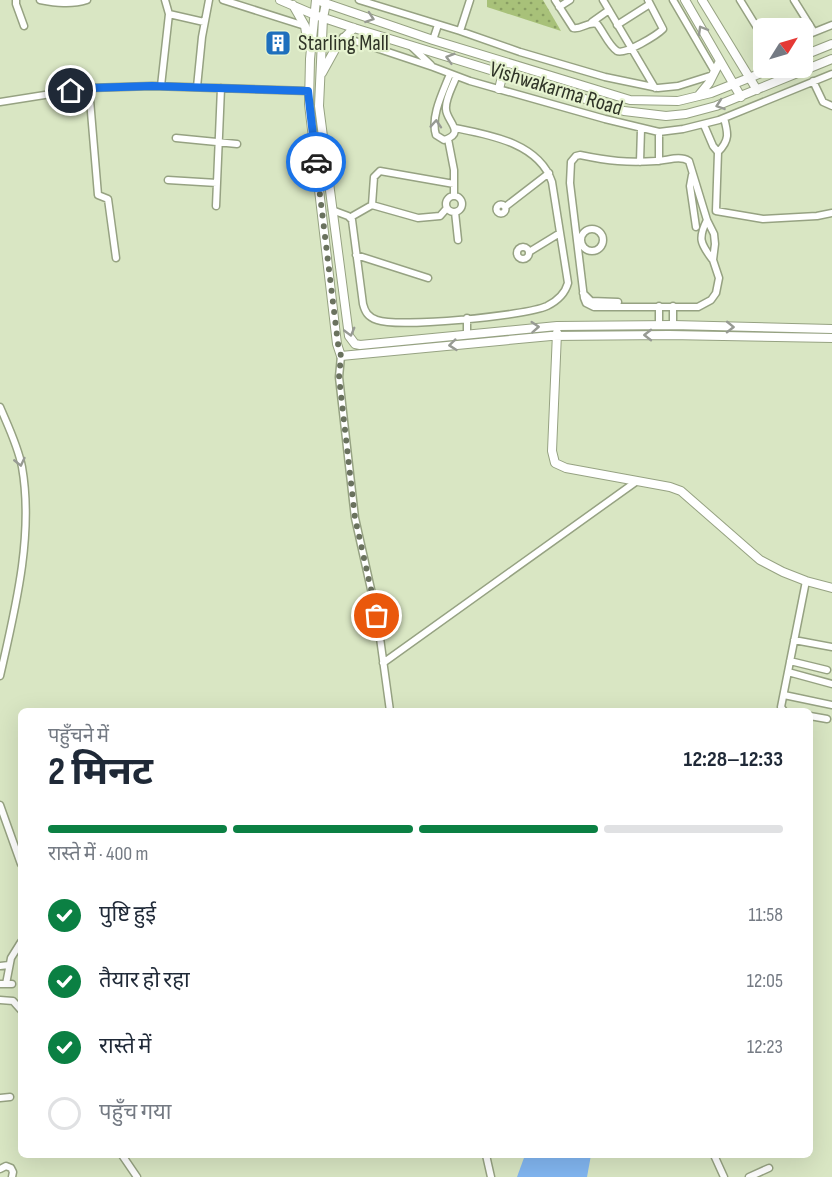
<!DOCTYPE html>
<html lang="hi">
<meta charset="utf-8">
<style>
body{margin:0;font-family:"Sofia Sans Condensed","Noto Sans Devanagari",sans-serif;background:#f6f6f7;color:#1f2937;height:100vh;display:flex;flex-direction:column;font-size:22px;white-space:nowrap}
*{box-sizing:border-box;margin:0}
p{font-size:20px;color:#747a83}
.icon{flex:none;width:33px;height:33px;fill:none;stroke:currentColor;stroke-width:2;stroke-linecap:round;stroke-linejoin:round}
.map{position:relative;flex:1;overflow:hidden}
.drawer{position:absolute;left:18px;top:708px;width:795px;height:450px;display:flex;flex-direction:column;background:#fff;border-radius:9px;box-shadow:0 6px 24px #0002}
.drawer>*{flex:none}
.needle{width:39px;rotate:53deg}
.buttons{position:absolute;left:753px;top:18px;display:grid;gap:12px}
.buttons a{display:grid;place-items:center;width:60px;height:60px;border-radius:9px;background:#fff;box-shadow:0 6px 24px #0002;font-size:30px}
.pin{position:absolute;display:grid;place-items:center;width:51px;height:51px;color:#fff;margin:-26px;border:3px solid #fff;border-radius:50%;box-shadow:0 2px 6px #0007}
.courier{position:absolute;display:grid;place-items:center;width:60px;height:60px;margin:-30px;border:4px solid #1a73e8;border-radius:50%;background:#fff;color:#222;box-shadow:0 2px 8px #0007}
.summary em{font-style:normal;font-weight:700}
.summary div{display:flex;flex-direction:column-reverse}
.summary{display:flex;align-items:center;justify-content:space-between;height:102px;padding:0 30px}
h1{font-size:39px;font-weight:700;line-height:45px}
.bar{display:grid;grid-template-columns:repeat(4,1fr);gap:9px 6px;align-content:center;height:72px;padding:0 30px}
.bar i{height:8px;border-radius:4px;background:#e0e1e3}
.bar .on{background:#0b8043}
.bar p{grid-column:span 4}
ol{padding:0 30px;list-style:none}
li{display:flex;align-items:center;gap:18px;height:66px}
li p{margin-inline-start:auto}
li .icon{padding:6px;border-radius:50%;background:#0b8043;color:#fff;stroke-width:4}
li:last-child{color:#747a83}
li i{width:33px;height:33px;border:3px solid #e0e1e3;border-radius:50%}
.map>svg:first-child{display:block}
</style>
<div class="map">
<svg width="832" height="1177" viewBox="0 0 832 1177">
<defs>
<pattern id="grass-dots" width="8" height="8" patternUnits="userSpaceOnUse" patternTransform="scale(1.5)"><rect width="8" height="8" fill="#a8c179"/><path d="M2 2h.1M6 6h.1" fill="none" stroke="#899e63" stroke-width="1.8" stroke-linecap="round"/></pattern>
</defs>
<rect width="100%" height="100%" fill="#d9e6c3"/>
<path fill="url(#grass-dots)" d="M487,0H543L561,31L487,7Z"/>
<path fill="#82b6f1" d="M525,1155H591L587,1177H517Z"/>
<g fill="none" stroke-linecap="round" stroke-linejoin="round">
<defs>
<path id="minor" d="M16,0V4L24,26
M40,0C56,3 71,5 87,0
M223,0L305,26
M359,0L460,31L470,0
M555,0L573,28C581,30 588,21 597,24C603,31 609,46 617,51C625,55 657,35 663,29L648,0
M603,0L655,88
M673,0L715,72
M740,0L764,39
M794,0L814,32
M559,7L570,0
M169,14L204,22
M592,22L609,10
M617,25L650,4
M460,31L520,52L605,77L658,88L678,86L713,75
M343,37L433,67L470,81L605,119L659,132L683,129L719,120L832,74
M802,37L832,25
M433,40L438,25
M412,47L431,65
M450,74C443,92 430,117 436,135L444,140C467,133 446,121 446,109C445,99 453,86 456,77
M813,81L823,102L832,106
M161,86L169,14L165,0
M197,87L202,37L209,0
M89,88L98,195L108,199L116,258
M0,102L89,88L152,86L308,91
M724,118C728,133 730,140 718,152L716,211L763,219L817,216L832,213
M704,125L713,146L718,152
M659,132V161
M176,138L237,144
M448,139L454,170V195
M580,155C609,161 627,163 656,161C667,161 679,155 689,161L707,220L714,234L715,244L713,260L719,278L716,293L711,300L698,307H594L586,303L584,298L570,183L571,162L576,156Z
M640,162L641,129
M692,175L690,186L696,227
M168,180L217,183
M446 204a8 8 0 1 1 16 0a8 8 0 1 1-16 0Z
M496.5 209a4.5 4.5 0 1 1 9 0a4.5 4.5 0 1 1-9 0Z
M372,205L374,177L380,171L454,184
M216,206L221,88
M505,207L549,173
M332,210L348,216L352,220L363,304C365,312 368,317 377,320C398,328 525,316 547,306C557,301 565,294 568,283L552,182C539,143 490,135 455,128
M455,212L458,240
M351,217L372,205L418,218L440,216L447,208
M707,220C698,238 700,243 712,259
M581 240a11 11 0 1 1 22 0a11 11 0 1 1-22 0Z
M517 253a6 6 0 1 1 12 0a6 6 0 1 1-12 0Z
M529,252L560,233
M356,255L428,278
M583,293L591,301L618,302
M659,325V306
M673,325V306
M467,333V318
M341,356L339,377L355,518L377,616L390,711
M0,407C8,426 18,446 22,467C34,535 15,610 0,676
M794,640L832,647
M790,661L827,670
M383,663L637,481
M788,672L832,684
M784,695L832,705
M784,711L781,707L806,581
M810,716L827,719
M0,805L21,864
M0,966L9,965
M0,984H12
M6,984L11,958L21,942
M0,1000L13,1001L21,1010
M0,1098L10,1097
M122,1155L137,1177
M486,1155L491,1177
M714,1155L724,1177
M0,1169L6,1166L11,1168L13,1172L12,1177
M749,1177L769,1168"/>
<path id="tertiary" d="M280,0L315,15L354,28L624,111L666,116L686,114L716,106L832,59
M316,0L310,59L309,104L337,344L341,356L551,336L669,335L832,338
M685,0L741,97
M702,0L757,90
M322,2L433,40L630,100L678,101L711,93L774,68
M326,3L323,18L319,106L349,336L355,344L360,345L557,326L673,325L832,329
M293,5L305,26L308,46
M802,56L832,44
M322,73L338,44L354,28
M499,89L503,73
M699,95L709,83L720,61
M557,333L552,451L555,463L566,468L670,487L681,491L760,560L783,572L806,581L832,588"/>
</defs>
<use href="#minor" stroke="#96a282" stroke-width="9"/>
<use href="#tertiary" stroke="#96a282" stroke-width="10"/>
<use href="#minor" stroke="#fff" stroke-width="6"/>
<use href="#tertiary" stroke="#fff" stroke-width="8"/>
</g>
<defs><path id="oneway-chevron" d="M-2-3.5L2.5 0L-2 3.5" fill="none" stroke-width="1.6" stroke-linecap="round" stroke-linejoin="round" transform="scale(1.5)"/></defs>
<g stroke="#979a93">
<use href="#oneway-chevron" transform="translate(370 18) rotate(19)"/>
<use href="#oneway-chevron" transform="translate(702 30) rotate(-120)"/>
<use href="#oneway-chevron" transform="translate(450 58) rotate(-164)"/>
<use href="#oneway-chevron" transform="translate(720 105) rotate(161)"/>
<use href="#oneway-chevron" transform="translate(436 124) rotate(-86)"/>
<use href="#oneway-chevron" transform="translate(535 327) rotate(-4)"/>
<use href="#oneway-chevron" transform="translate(730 327) rotate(1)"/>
<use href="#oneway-chevron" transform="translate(350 332) rotate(75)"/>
<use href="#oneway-chevron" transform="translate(648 335) rotate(180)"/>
<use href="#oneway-chevron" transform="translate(453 345) rotate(174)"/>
<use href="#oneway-chevron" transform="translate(20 462) rotate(77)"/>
</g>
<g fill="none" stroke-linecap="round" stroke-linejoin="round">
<path stroke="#6a725e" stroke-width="6" stroke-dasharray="0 10.8" d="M316,162L338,344L341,356L339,377L355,518L377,616"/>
<path stroke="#1a73e8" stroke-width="8" d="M71,91L89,88L152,86L308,91L316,162"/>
</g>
<defs>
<symbol id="building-square" viewBox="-11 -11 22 22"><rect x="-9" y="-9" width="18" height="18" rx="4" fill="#1e6fbd" stroke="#e6f3d0"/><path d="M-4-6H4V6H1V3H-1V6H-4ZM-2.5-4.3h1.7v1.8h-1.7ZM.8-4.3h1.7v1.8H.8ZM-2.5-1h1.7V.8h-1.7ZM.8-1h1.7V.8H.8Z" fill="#fff"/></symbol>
</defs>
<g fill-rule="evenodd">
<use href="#building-square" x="263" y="28" width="30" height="30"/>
</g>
<g text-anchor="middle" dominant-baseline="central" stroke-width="4.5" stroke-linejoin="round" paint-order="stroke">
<g font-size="22" fill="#2f3427" stroke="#e6f3d0" text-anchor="start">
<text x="298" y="43">Starling Mall</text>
</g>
<g font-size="22" fill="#2f3427" stroke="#e6f3d0">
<text transform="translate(556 89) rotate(17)">Vishwakarma Road</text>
</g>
</g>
</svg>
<div class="buttons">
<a><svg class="needle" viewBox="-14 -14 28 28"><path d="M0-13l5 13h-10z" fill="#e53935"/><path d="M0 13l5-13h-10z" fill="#747a83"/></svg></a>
</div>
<div class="pin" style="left:377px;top:616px;background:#ea580c"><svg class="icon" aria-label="bag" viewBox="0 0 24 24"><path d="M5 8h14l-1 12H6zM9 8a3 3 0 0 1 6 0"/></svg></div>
<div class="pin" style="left:71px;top:91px;background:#1f2937"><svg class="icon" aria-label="home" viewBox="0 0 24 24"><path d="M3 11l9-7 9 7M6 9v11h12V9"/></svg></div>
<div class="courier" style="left:316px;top:162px"><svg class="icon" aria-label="car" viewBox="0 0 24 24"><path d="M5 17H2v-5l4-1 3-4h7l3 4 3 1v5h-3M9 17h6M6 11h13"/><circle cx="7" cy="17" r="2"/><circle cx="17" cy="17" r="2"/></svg></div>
<section class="drawer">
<div class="summary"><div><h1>2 मिनट</h1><p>पहुँचने में</p></div><em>12:28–12:33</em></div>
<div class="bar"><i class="on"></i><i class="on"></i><i class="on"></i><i></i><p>रास्ते में · 400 m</p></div>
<ol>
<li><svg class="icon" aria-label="check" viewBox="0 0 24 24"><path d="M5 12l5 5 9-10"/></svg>पुष्टि हुई<p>11:58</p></li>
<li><svg class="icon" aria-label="check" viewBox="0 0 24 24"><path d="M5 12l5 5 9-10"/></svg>तैयार हो रहा<p>12:05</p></li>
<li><svg class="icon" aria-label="check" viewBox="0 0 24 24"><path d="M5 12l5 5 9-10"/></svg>रास्ते में<p>12:23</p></li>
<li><i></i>पहुँच गया</li>
</ol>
</section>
</div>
